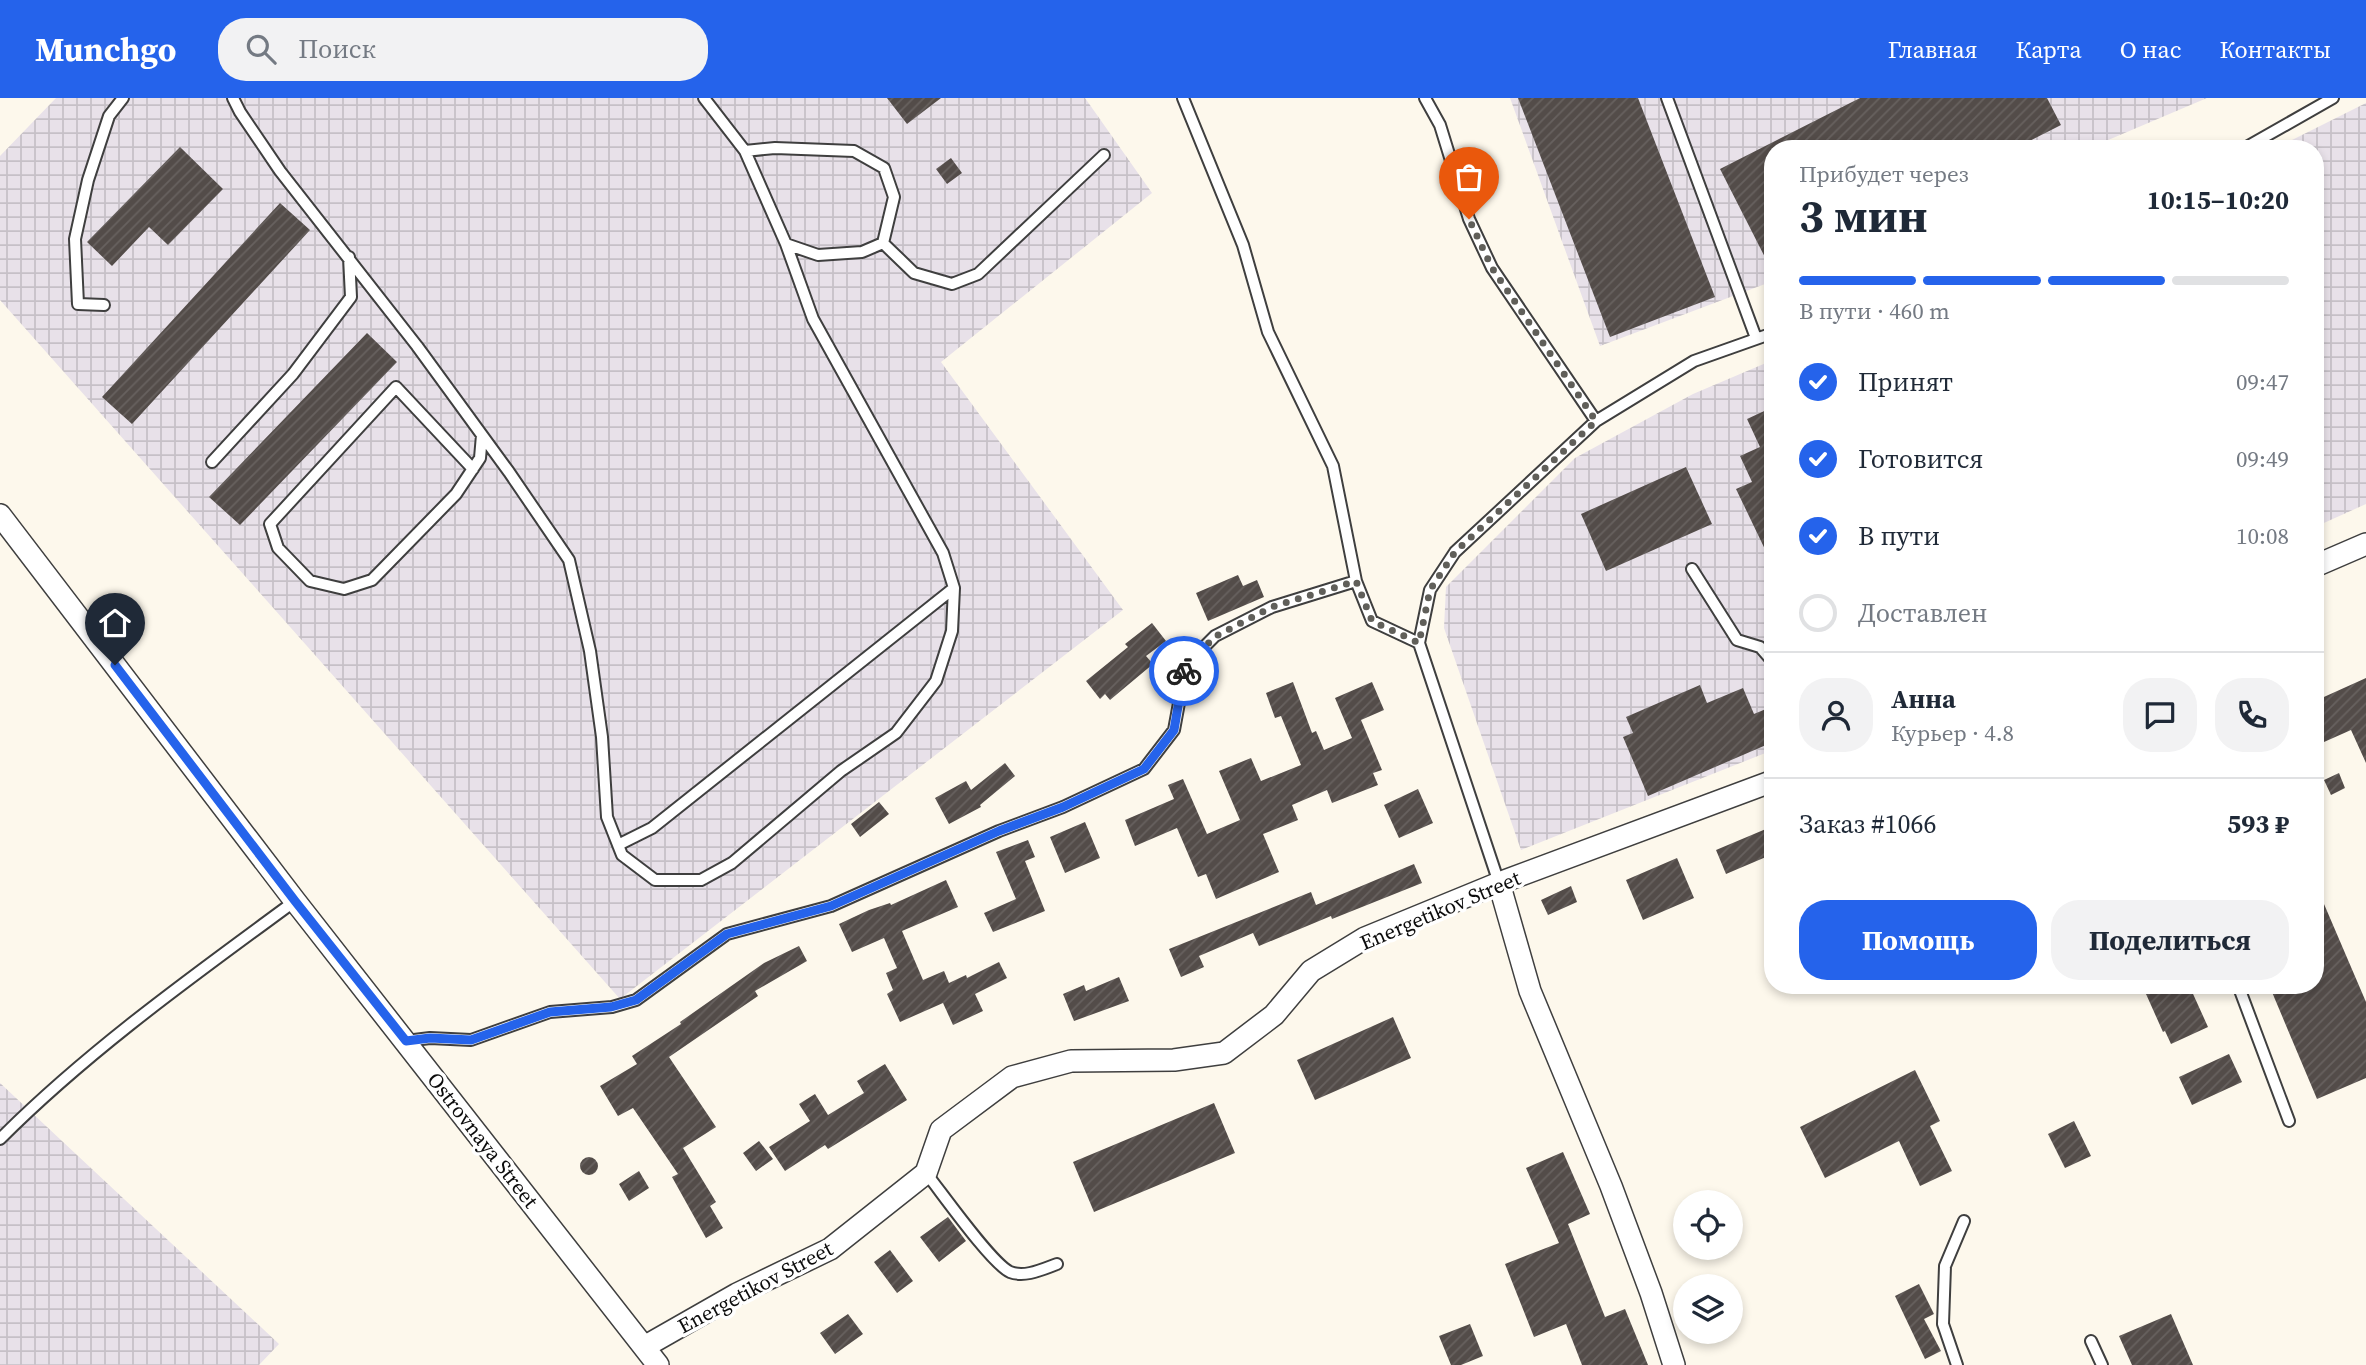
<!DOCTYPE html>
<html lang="ru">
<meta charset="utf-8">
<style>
body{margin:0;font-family:"Source Serif 4",serif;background:#f2f2f3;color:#1f2937;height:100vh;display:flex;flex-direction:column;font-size:26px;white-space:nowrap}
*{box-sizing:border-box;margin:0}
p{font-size:23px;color:#747a83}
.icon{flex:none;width:38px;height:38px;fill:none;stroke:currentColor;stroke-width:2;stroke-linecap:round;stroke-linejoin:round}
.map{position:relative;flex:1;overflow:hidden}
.drawer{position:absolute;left:1764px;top:42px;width:560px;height:854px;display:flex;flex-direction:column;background:#fff;border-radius:28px;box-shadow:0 4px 10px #0003}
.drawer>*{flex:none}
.controls{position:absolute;left:1673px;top:1092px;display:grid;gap:14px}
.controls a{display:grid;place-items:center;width:70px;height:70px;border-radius:50%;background:#fff;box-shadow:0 4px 10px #0003;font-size:35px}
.pin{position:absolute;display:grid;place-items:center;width:60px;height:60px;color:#fff;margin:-72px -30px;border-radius:50% 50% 50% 0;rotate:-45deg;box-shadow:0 0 7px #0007}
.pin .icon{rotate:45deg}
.courier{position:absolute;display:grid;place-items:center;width:70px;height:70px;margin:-35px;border:5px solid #2563eb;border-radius:50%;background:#fff;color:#222;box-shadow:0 2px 9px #0007}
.overview em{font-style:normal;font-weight:700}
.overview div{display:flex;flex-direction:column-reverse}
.overview{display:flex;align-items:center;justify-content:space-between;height:119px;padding:0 35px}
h1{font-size:46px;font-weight:700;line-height:52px}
.bar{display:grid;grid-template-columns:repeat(4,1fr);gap:10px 7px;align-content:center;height:84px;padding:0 35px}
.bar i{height:9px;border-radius:5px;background:#e0e1e3}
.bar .on{background:#2563eb}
.bar p{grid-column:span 4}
.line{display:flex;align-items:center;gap:18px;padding:0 35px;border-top:2px solid #e0e1e3}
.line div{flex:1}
.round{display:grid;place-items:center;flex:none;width:74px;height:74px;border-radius:28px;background:#f2f2f3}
ol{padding:0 35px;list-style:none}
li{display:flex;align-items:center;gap:21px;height:77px}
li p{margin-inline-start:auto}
li .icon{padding:7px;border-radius:50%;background:#2563eb;color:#fff;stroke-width:4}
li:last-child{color:#747a83}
li i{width:38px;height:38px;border:4px solid #e0e1e3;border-radius:50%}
.cta{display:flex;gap:14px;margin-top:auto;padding:14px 35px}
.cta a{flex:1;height:80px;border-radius:28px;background:#2563eb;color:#fff;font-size:28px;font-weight:700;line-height:80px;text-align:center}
.cta a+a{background:#f2f2f3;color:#1f2937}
header{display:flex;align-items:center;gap:42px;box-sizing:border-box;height:98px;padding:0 35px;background:#2563eb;color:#fff}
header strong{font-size:33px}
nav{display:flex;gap:38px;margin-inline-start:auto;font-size:24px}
.search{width:490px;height:63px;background:#f2f2f3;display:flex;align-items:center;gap:18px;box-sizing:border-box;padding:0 24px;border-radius:28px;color:#747a83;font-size:26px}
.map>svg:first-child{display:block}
</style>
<header>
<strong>Munchgo</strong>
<div class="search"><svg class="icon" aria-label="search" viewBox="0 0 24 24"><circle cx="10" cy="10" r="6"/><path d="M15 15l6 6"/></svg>Поиск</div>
<nav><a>Главная</a><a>Карта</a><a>О нас</a><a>Контакты</a></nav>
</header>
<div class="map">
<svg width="2366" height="1267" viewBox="0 0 2366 1267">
<defs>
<pattern id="industrial-grid" width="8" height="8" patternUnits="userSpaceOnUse" patternTransform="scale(1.75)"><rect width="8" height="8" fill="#e8e1e9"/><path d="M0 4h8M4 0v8" fill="none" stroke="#c6c0c7"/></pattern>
<pattern id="building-hatch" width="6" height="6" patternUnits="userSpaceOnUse" patternTransform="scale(1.75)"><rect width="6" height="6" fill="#534c49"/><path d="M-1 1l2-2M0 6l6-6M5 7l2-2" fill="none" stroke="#67615f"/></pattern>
</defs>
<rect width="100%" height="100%" fill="#fdf8ec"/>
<path fill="url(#industrial-grid)" d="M56,0H1085L1152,95L941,264L1123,512L620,901L0,202V58Z
M1510,0H2207L2087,51H1773V183L1600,248Z
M2366,5V406L2315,429V51H2274Z
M1773,262V652L1521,752L1444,530L1446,489L1575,360L1693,296Z
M0,985L279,1246L259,1267H0Z"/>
<path fill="url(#building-hatch)" d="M887,0H941L907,26Z
M1518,0H1638L1715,199L1610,239Z
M1860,0H2047L2061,27L2014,51H1773V175L1720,71Z
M180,49L223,91L168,147L149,129L112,168L87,144Z
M951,60L962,75L947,86L936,71Z
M280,105L310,132L132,326L102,299Z
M367,235L397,264L240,427L209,399Z
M1773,309V468L1736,391L1752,384L1740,358L1760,349L1747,321Z
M1686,369L1712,426L1606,473L1581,416Z
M1238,477L1243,488L1257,482L1264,499L1208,523L1196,495Z
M1152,525L1166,543L1146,558L1153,566L1110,602L1105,596L1100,601L1086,583L1128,549L1125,546Z
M2366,580V665L2351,632L2315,648V603Z
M1293,584L1312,635L1316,633L1324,652L1352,640L1335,600L1372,584L1384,612L1361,622L1382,672L1373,675L1378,687L1332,705L1327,692L1292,707L1298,722L1263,736L1279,774L1216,801L1206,776L1198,779L1177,730L1135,748L1125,722L1174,701L1168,687L1183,681L1207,736L1240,722L1219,673L1251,660L1261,683L1301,667L1281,618L1275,620L1266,595Z
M1700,587L1707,605L1743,590L1754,616L1773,608V644L1648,698L1623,639L1633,635L1626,619Z
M1005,665L1015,678L980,707L981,709L949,726L935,700L966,683L971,692Z
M2339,675L2345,690L2331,697L2324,682Z
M1418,691L1433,725L1399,740L1384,707Z
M879,704L889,716L860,739L851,726Z
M1085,724L1100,760L1065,775L1050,739Z
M1773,728V756L1726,776L1716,752Z
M1028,742L1035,759L1025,763L1045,813L993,834L984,815L1016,801L996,754Z
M1677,760L1694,800L1643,822L1626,782Z
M1414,766L1422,785L1332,821L1331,818L1259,848L1253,835L1199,858L1204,869L1181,879L1169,851L1311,794L1316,807Z
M946,782L958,809L902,833L923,882L944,873L949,885L966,877L967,880L999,864L1007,880L975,896L983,913L953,927L943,905L900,924L887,896L893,892L886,875L897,870L884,840L852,854L839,826L869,812L890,805L891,807Z
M2315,785L2366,904V980L2317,1001L2269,887H2315Z
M1571,788L1577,804L1548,817L1541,802Z
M799,848L807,863L755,893L758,898L669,959L716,1029L683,1050L716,1104L710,1108L723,1130L706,1140L672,1079L678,1076L633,1010L618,1018L600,988L637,966L632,958L681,926L680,924L764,865Z
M1119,879L1129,903L1074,923L1063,896L1084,887L1086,893Z
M2142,887H2189L2208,929L2171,946L2165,933L2163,934Z
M1393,919L1411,960L1315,1002L1297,962Z
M2229,956L2242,984L2192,1007L2179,979Z
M885,966L907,1002L828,1051L825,1047L785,1073L769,1049L810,1023L799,1006L815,996L828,1017L864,995L857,983Z
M1915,972L1940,1023L1930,1028L1952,1073L1920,1088L1899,1043L1825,1080L1800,1029Z
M1214,1005L1235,1055L1094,1114L1073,1064Z
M2074,1023L2091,1058L2065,1070L2048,1036Z
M759,1043L773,1061L756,1073L743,1055Z
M1563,1054L1590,1116L1568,1126L1605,1219L1625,1211L1648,1267H1582L1566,1226L1534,1239L1505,1166L1559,1145L1526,1070Z
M580 1068a9 9 0 1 1 18 0a9 9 0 1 1-18 0Z
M639,1073L649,1090L629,1103L619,1086Z
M948,1119L966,1143L939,1164L920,1139Z
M890,1152L913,1183L897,1195L874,1164Z
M1919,1186L1934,1216L1924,1221L1941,1253L1925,1261L1895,1198Z
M848,1216L863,1236L835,1256L820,1235Z
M2171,1216L2193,1267H2132L2119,1238Z
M1470,1226L1483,1258L1461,1267H1451L1439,1238Z"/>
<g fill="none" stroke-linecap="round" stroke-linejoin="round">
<defs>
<path id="lane" d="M233,0L240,14L280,73L417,248L509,374L569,462L590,553L602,639L607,719L622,757L655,782H701L732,765L841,673L896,635L936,583L952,533L954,490L943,455L813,221L786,146L745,53L704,0
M1183,0L1243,147L1268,234L1333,368L1356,483L1372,523L1419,545
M1425,0L1440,27L1469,121L1492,170L1596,323
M1667,0L1756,240
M2243,51L2333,0
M745,53L775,50L854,53L884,70L894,99L883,145
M786,146L818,157L862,154L883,145L914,175L952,186L978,176L1104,57
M104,207L78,206L75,141L88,82L109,18L123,0
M212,364L293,276L351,199L349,159
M473,371L396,289L270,426L278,450L310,483L344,491L372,482L456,396L480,360L482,337
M1692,471L1737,542L1760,549L1773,564
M618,747L652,730L954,490
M1499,785L1419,545L1430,492L1455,454L1596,323L1694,263L1773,235
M2238,887L2289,1023
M406,943L430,940L471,942L550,914L612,909L636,902L727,836L831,808L999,733L1063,709L1144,671L1174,632L1186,567L1215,538L1272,509L1356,483
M0,1041C89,952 193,878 295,803
M926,1075C942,1095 991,1165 1010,1174C1025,1180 1043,1171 1057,1166
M2091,1243L2102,1267
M1957,1267L1943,1226L1945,1168L1964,1123"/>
<path id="street" d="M0,417L295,803L658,1267
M2315,468L2366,446
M1499,785L1530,893L1611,1088L1651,1195L1674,1267
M644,1249L737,1196L830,1151L926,1075L941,1032L1012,979L1071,963L1174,962L1224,955L1274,917L1311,873L1365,840L1499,785L1773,683"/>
</defs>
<use href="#lane" stroke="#3f3f3f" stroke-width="14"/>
<use href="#street" stroke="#3f3f3f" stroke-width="24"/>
<use href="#lane" stroke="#fff" stroke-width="10"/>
<use href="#street" stroke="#fff" stroke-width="21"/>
</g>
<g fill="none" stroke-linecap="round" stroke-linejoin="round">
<path stroke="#605f5a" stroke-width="7" stroke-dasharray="0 12.6" d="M1184,573L1186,567L1216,538L1272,509L1356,483L1372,523L1419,545L1430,492L1455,454L1596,323L1492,170L1469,121"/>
<path stroke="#2563eb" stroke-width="9" d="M115,567L295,803L406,943L430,940L471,942L550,914L611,909L636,902L727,836L831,808L999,733L1063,709L1144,671L1174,632L1184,573"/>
</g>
<g text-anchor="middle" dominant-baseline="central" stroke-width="7" stroke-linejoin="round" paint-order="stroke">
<g font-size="21" fill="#0c0c0c" stroke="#fff">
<text transform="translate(1440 812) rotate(-23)">Energetikov Street</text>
<text transform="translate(483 1042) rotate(52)">Ostrovnaya Street</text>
<text transform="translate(755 1189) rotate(-28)">Energetikov Street</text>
</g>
</g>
</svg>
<div class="controls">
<a><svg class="icon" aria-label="locate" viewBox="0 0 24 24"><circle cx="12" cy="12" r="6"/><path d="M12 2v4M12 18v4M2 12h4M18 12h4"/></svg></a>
<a><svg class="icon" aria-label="layers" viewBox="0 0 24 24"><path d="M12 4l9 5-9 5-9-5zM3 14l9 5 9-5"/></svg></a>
</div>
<div class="pin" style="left:1469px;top:121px;background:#ea580c"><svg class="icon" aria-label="bag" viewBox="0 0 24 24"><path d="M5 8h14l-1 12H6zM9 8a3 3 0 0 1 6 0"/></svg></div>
<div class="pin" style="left:115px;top:567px;background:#1f2937"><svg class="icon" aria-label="home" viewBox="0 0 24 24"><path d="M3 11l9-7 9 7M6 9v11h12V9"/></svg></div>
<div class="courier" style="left:1184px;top:573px"><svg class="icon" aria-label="bike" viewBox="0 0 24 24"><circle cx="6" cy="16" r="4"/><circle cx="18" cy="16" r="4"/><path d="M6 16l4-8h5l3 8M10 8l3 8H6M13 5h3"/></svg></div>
<section class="drawer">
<div class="overview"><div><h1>3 мин</h1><p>Прибудет через</p></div><em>10:15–10:20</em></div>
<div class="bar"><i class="on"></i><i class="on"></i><i class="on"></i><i></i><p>В пути · 460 m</p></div>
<ol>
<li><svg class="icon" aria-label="check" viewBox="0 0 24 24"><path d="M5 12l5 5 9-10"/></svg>Принят<p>09:47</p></li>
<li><svg class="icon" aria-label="check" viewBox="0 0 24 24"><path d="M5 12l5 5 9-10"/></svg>Готовится<p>09:49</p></li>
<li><svg class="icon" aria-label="check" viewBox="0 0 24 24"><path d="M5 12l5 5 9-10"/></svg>В пути<p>10:08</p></li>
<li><i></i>Доставлен</li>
</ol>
<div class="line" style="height:126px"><a class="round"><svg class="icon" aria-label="person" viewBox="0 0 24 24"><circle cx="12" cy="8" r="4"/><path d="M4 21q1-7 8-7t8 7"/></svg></a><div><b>Анна</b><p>Курьер · 4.8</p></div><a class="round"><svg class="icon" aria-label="chat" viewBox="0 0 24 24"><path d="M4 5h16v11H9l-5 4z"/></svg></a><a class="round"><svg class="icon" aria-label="phone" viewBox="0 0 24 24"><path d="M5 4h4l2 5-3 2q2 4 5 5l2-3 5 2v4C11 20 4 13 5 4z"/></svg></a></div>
<div class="line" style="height:91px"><div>Заказ #1066</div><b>593 ₽</b></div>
<div class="cta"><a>Помощь</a><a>Поделиться</a></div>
</section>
</div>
